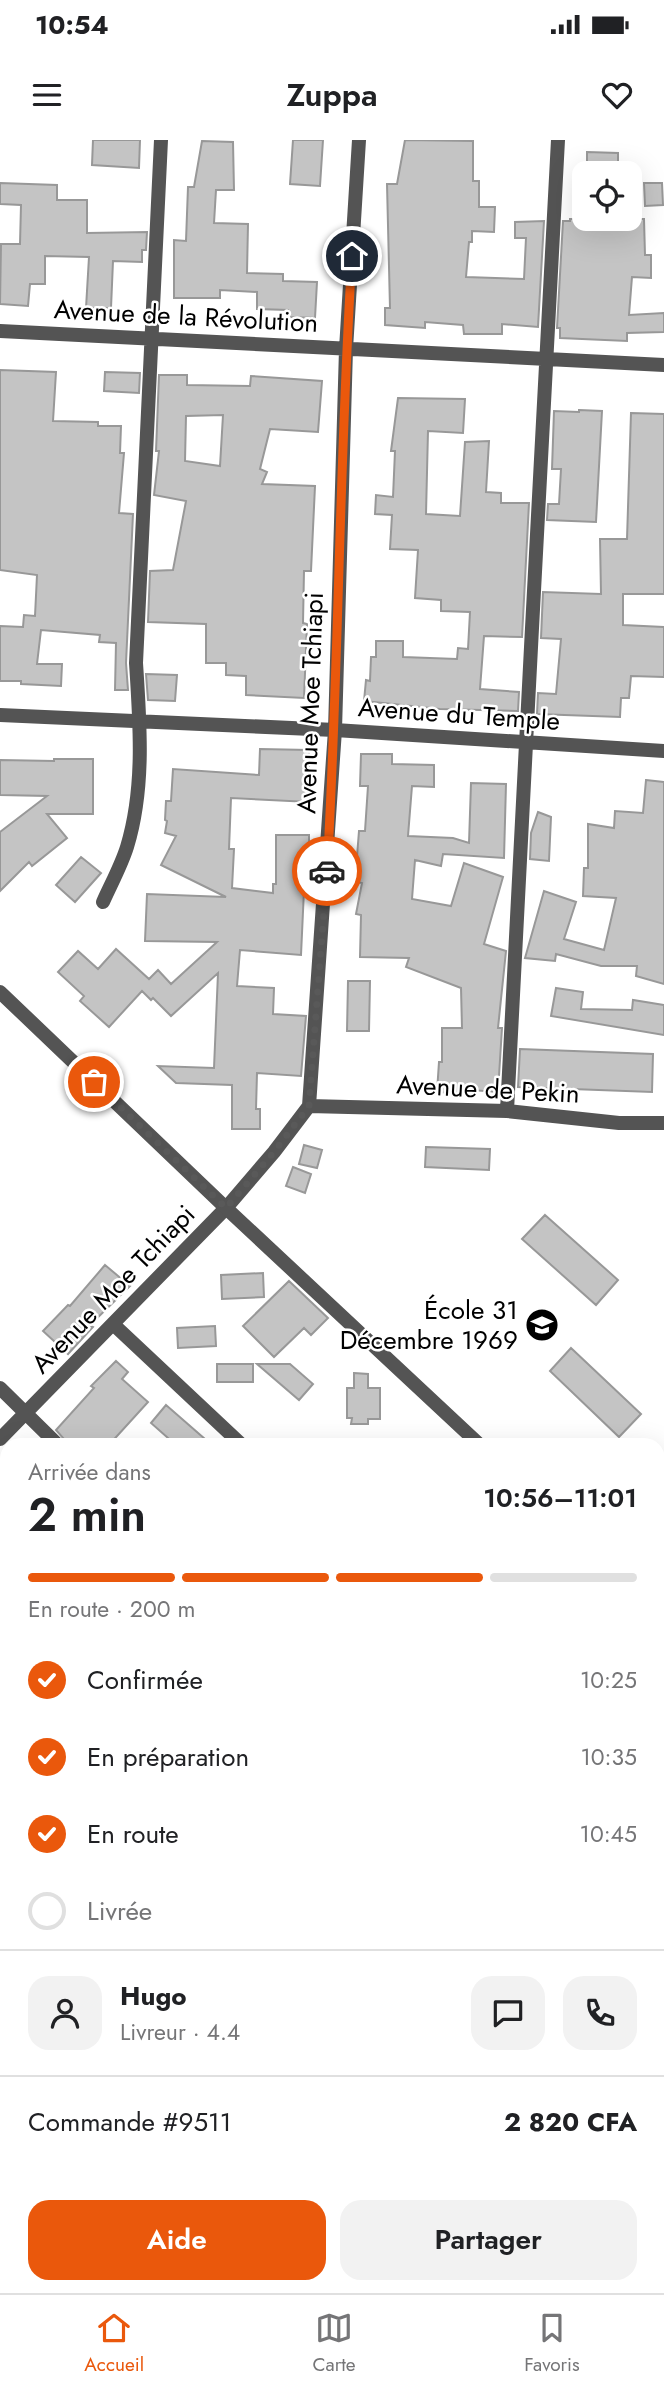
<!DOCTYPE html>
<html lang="fr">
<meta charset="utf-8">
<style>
body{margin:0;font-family:Jost,sans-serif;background:#f2f2f2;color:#202124;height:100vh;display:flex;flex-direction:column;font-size:26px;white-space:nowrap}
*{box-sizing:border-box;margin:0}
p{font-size:23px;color:#757577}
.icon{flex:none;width:38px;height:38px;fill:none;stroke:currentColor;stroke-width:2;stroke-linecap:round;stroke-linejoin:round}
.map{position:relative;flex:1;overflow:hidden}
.sheet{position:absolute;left:0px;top:1298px;width:665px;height:856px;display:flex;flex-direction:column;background:#fff;border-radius:21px 21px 0 0;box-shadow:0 7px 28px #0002}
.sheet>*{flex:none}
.controls{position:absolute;left:572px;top:21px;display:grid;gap:14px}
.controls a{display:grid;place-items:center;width:70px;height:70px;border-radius:14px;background:#fff;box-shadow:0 7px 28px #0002;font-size:35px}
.pin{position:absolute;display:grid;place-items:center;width:60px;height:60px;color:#fff;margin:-30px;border:4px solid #fff;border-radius:50%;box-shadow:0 2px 7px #0007}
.courier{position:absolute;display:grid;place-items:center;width:70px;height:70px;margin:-35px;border:5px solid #ea580c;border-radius:50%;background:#fff;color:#222;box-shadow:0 2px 9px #0007}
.head em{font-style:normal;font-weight:600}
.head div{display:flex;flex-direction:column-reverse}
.head{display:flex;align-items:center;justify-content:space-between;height:119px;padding:0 28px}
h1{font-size:46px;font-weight:600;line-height:52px}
.bar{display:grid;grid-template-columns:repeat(4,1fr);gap:10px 7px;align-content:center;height:84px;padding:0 28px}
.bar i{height:9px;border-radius:5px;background:#e0e0e0}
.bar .on{background:#ea580c}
.bar p{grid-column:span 4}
.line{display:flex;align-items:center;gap:18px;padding:0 28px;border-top:2px solid #e0e0e0}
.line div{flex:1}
.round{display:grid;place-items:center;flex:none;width:74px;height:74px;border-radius:21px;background:#f2f2f2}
ol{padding:0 28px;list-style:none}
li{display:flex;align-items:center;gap:21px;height:77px}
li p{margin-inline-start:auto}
li .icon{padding:7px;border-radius:50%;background:#ea580c;color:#fff;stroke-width:4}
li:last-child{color:#757577}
li i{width:38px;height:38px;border:4px solid #e0e0e0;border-radius:50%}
.primary-button{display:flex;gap:14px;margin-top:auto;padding:14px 28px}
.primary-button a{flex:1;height:80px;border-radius:21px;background:#ea580c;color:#fff;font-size:28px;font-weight:600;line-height:80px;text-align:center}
.primary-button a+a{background:#f2f2f2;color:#202124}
.status{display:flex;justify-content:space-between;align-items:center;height:49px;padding:0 35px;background:#fff;direction:ltr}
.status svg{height:19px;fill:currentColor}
header{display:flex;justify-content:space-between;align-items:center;height:91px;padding:0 28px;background:#fff;font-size:32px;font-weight:600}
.tabs{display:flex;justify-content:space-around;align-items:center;height:98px;border-top:2px solid #e0e0e0;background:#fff;font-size:19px;color:#757577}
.tabs a{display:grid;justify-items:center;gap:4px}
.tabs .on{color:#ea580c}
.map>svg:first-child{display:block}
</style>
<div class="status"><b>10:54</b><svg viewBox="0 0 49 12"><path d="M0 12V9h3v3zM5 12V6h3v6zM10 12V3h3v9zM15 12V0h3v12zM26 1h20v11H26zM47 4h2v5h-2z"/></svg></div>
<header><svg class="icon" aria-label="menu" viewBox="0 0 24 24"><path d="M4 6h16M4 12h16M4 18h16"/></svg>Zuppa<svg class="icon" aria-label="heart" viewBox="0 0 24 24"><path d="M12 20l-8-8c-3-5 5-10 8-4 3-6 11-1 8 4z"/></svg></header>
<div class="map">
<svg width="664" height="2153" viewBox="0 0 664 2153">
<rect width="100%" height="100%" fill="#fff"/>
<path fill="#c4c4c4" stroke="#989898" stroke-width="2" fill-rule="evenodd" d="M93,0H140L139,28L92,25Z
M293,0H323L320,46L290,44Z
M405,0L473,1V41H479V67H495L494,92L472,91V102H469L466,137L524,139L526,98H515V82L544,81L538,187L502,184V194H464L463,185L425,182V188L385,185V168H390L387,44H397Z
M202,1L233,2L234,50H216L214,83L248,84L247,133L283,134V141L317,142L315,178L288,177V170L257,169V152L220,150V158H174V100L186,101L188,47H194Z
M587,12L618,13V33H587Z
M0,43L57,45V60H87V93L147,92L146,110H142V122L113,121L111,168H86L89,117L45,116V144H30L28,166L0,164L1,104H20L21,65L0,64Z
M644,43H662L663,65L645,66Z
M570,79H644L645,115H651V138L632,137L629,175L664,173V192L627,193V201L560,198V188H557L563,81H570Z
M0,230L56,232L53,281L98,282V286H121L120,313H124L119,373L133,374L126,523L128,550H115L116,503L99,502L100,495L41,490L37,524H62L61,546L21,544V541H0V486L23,487L24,475L35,476L37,435L0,430Z
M105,232L140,233L139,253L104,251Z
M159,235H187V245L250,246L251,236L322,241L318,292L270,289L260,329L267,332L262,344L315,346L311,431H304L303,483L307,484L304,558L246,555V536L226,535V523H206V484L148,482L150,431L173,430L186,361L154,355L159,311H156ZM223,275L220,326L185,321L186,276Z
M398,258L465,259L463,293L428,291L426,374L460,376L465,302L489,301L486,352L501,353V363H529L522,497L484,496L480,549L519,552L518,571L440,569L364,561L366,540L370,541L371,517H376V501H403V517L457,519L458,508L468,509L470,472L441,471V460L415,458L418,410L390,409L392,375L375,374L376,355L393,357L395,311H391Z
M579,270L602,271L596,382L547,380L548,364H559L561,329H552L554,271L579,272Z
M631,273L664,274V454H623V485L664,487V537L631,536L629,558H621L620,577L537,574L538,553L556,554L561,499L541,498L543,452L601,454L600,399H627Z
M146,534L177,535L175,561L148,560Z
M260,609L309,610V662L231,658L229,709H234L232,748L273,753V744H276V695H309V728H305L301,815L240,810L237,846L274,848L273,874L306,876L301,936L257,933L256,969H260V989H232V945L176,943L158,926L214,928L218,833L171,876L153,858L151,860L142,851L109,887L80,861L84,856L58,832L78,811L98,829L116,809L149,839L158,830L171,844L217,802L145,801L147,754L226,757L161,725L176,696L165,693L167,681L165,680L166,661H171L173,629L259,635Z
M361,614H392V624L434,625V647L412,646L408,696L453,698L469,703L471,643L506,644L504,718L443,714L441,726L415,720L412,759L451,766L464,723L503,737L484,804L506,811L498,888H502L498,952L471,950V954L437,952L439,922H442V888H462L461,848L406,827L409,818L360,817L361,775L356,774L362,743L355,742L359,691H365L368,646H360Z
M54,619H93V674H47L67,698L32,726L29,722L0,751V692L47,656L0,655V620L54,621Z
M646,640L664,642V844L636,836L637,826H601L556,814L555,821L525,818L544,751L576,762L564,799L604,810L616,758L583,756L584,728H588V684L614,688L615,671L643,673Z
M538,672L551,677L549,721L530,719L531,693Z
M81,717L101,733L75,762L56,745Z
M348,841H370L369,891H347Z
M556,848L583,852L581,869L632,870L633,860L664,865V895L551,876Z
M520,909L653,914L652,952L518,947Z
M304,1005L322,1010L317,1028L299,1024Z
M426,1007L490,1009L489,1030L425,1027Z
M293,1027L311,1034L305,1053L286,1046Z
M545,1075L618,1140L596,1165L522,1099Z
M105,1125L130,1146L90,1185L93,1187L68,1214L43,1191L68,1165L70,1166Z
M263,1133L264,1157L222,1159L221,1135Z
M289,1141L328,1178L311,1195L304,1188L274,1217L243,1186Z
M215,1186L216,1206L178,1208L177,1188Z
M571,1208L641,1274L619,1297L550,1231Z
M116,1221L128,1232L122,1239L148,1262L108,1306H70L56,1290L94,1248L91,1246Z
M217,1224H253V1242H217Z
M257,1224H290L313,1244L299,1260Z
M354,1233L368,1234V1248H380V1279H368V1284H351L352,1278H347V1248H354Z
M166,1265L213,1306H177L151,1283Z"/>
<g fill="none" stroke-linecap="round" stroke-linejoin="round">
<path stroke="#545454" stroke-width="14" d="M0,191L664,225
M0,575L335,590L664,611
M103,762C111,744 121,726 127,707C145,648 140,584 136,523L161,0
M309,966L507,971L619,983H664
M507,971C524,647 540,324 558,0
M113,1184L243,1306
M0,1248L59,1306
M0,1299L226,1068L274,1012L309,966L335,590L346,209L359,0
M0,1421L7,1427
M0,1641L7,1648
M658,1697L664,1703
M0,1832L7,1839
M658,1882L664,1887
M658,2008L664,2001
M0,2023L7,2014
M658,2050L664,2056
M123,2147L129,2153
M332,2147L338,2153
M539,2147L545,2153
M523,2153L529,2147"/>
<path stroke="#545454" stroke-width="14" d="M0,852L226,1068L481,1306
M658,1471L664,1476"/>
</g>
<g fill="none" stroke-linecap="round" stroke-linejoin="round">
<path stroke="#595959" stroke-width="7" stroke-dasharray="0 12.6" d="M94,942L226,1068L274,1012L309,966L327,731"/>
<path stroke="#ea580c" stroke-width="9" d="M327,731C339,526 339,321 352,116"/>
</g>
<defs>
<symbol id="school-disc" viewBox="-11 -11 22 22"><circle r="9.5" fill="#000" stroke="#fff"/><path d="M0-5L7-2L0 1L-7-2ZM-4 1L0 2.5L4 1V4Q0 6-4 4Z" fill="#fff"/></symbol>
</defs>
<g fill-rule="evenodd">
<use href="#school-disc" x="523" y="1166" width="38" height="38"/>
</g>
<g text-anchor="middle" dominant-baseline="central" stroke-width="5" stroke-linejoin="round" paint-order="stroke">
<g font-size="26" fill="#000" stroke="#fff">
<text transform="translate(186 176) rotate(3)">Avenue de la Révolution</text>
<text transform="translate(310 563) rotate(-88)">Avenue Moe Tchiapi</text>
<text transform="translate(459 574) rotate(4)">Avenue du Temple</text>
<text transform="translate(488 949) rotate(3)">Avenue de Pekin</text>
<text transform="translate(113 1149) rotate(-46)">Avenue Moe Tchiapi</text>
</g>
<g font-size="26" fill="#000" stroke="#fff" text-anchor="end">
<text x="518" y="1170">École 31<tspan x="518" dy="30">Décembre 1969</tspan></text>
</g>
</g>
</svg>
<div class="controls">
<a><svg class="icon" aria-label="locate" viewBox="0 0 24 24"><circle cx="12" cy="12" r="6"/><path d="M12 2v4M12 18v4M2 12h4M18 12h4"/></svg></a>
</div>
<div class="pin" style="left:94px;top:942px;background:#ea580c"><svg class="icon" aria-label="bag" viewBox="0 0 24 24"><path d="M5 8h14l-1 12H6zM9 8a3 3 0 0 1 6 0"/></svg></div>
<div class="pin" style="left:352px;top:116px;background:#1f2937"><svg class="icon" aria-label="home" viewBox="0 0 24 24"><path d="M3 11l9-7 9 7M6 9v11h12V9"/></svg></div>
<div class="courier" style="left:327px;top:731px"><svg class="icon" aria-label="car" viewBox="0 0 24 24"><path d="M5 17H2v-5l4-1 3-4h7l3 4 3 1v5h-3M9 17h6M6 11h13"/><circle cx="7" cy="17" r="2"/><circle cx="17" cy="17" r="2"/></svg></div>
<section class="sheet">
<div class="head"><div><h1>2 min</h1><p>Arrivée dans</p></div><em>10:56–11:01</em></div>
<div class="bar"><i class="on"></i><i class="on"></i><i class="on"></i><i></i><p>En route · 200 m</p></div>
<ol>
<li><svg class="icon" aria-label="check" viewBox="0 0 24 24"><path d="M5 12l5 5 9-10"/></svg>Confirmée<p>10:25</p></li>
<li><svg class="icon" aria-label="check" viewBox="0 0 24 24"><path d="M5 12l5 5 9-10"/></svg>En préparation<p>10:35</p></li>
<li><svg class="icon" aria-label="check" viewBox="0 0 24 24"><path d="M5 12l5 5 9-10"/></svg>En route<p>10:45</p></li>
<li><i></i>Livrée</li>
</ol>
<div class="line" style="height:126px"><a class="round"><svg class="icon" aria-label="person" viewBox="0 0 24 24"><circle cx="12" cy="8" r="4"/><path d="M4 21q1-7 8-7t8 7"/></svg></a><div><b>Hugo</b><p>Livreur · 4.4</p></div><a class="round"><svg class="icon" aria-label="chat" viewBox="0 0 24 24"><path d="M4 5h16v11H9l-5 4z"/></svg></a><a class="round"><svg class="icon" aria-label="phone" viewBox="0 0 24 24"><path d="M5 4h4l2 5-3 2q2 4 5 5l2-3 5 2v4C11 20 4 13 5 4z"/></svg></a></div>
<div class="line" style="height:91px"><div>Commande #9511</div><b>2 820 CFA</b></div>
<div class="primary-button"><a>Aide</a><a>Partager</a></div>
</section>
</div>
<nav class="tabs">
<a class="on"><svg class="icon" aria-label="home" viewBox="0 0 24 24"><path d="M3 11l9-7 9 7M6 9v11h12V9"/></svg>Accueil</a>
<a><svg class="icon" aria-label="map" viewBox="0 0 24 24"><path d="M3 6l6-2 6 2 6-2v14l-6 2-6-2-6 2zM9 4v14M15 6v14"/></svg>Carte</a>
<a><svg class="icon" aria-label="saved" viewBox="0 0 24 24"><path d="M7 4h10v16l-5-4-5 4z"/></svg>Favoris</a>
</nav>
